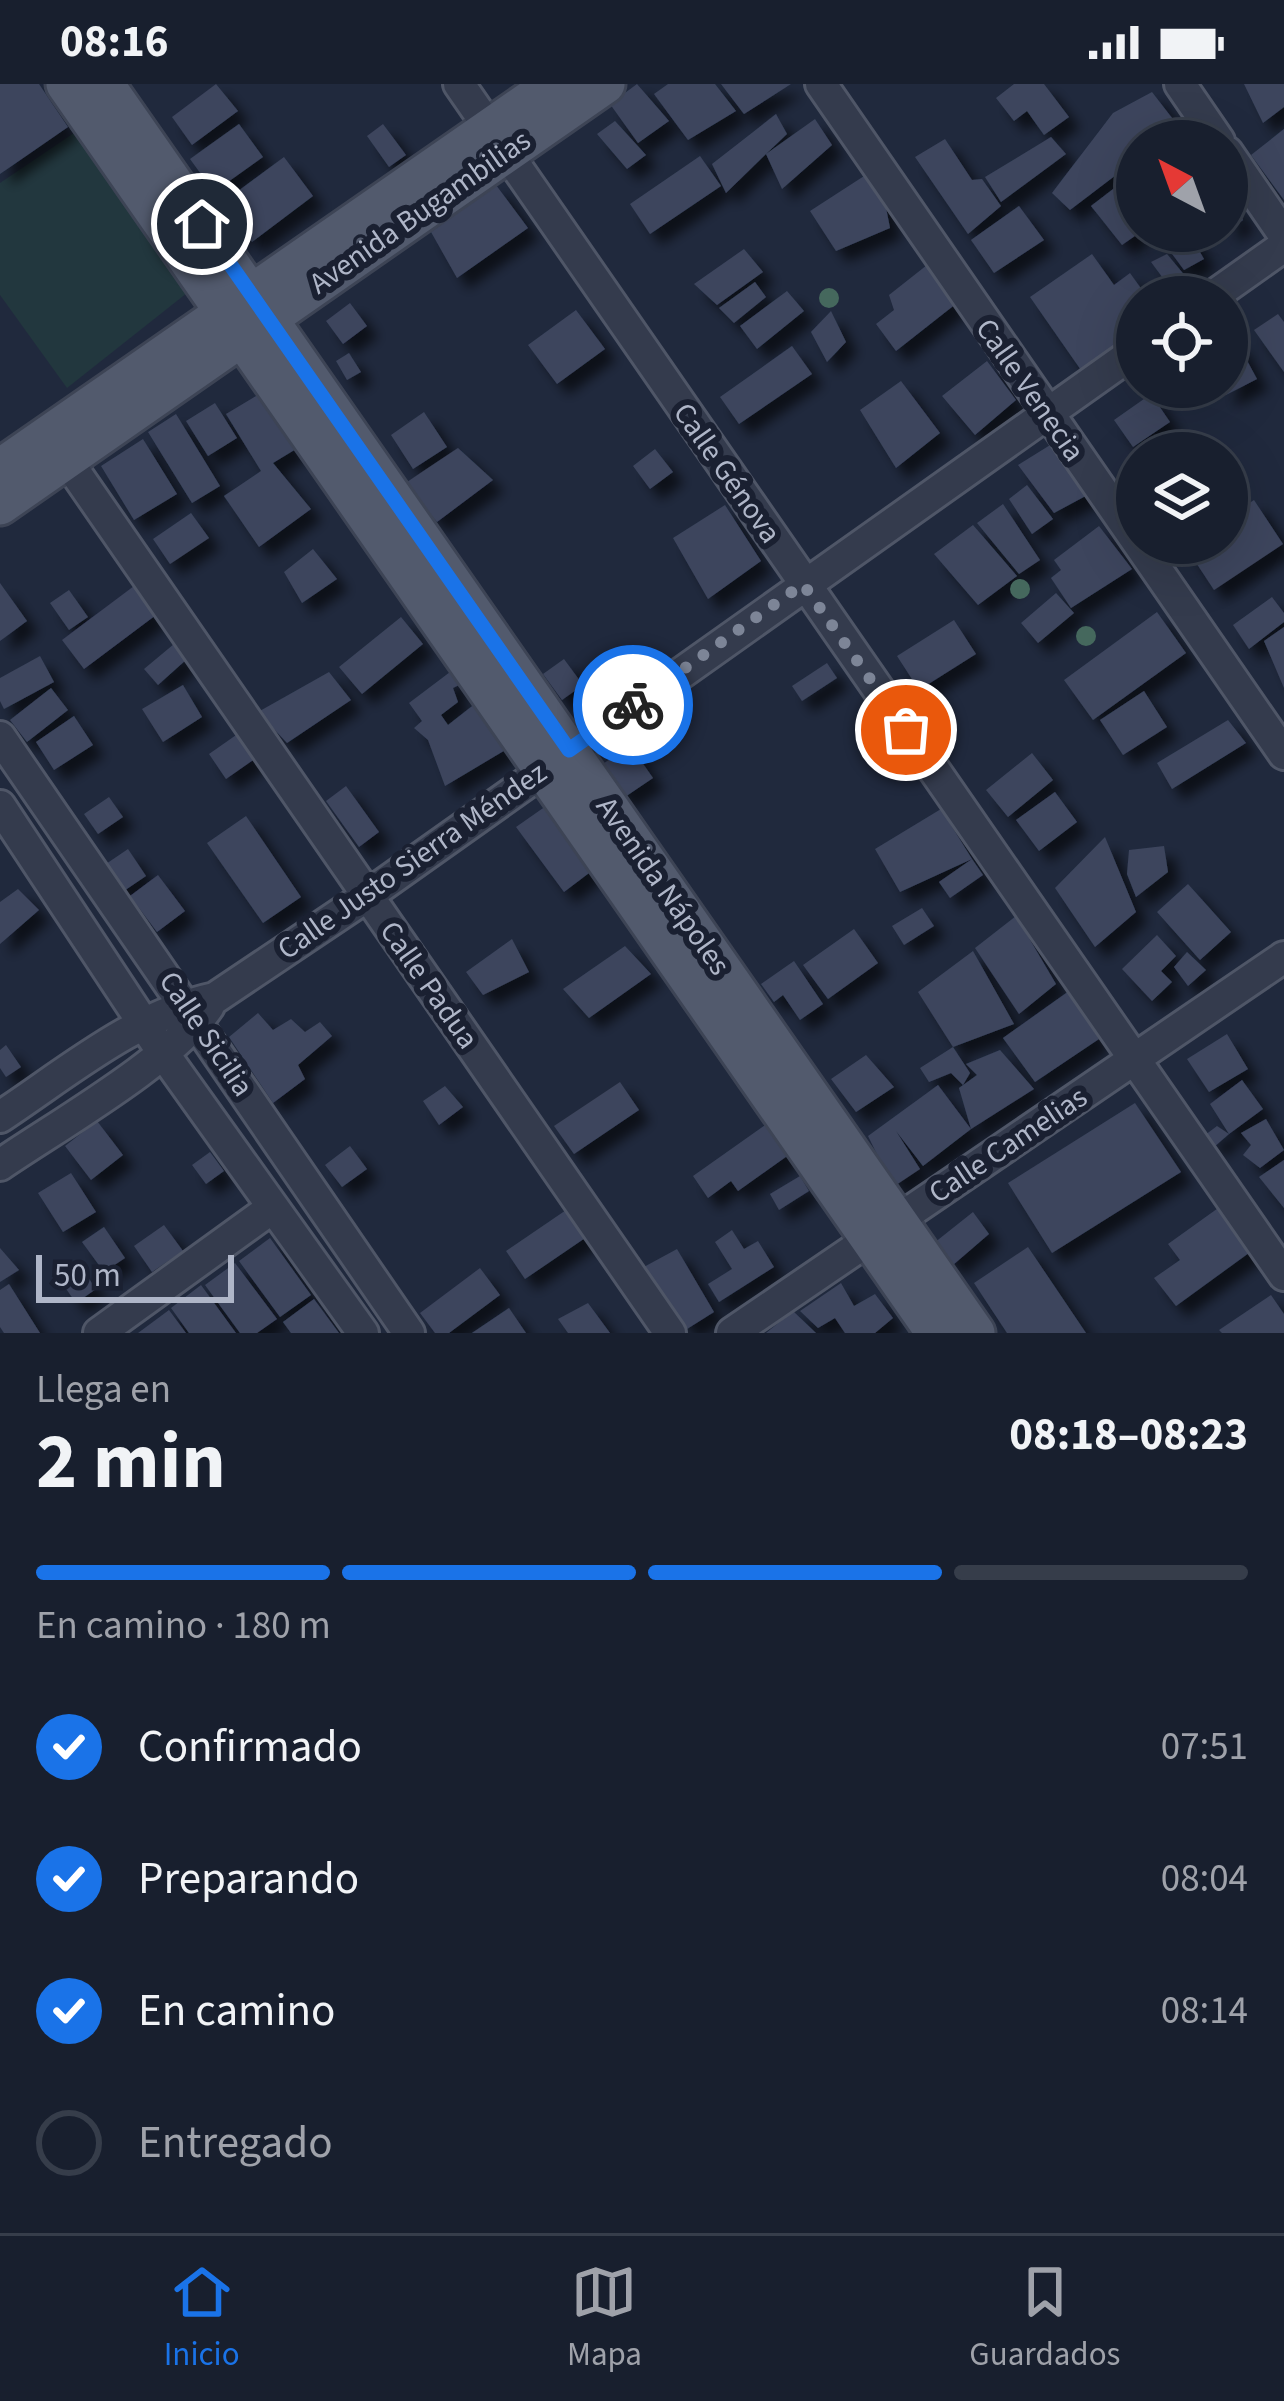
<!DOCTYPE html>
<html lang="es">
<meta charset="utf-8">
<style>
body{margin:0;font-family:"Source Sans 3",sans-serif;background:#252c3a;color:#f1f3f6;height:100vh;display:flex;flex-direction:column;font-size:45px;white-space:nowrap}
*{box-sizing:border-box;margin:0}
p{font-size:39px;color:#9fa2aa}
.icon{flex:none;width:66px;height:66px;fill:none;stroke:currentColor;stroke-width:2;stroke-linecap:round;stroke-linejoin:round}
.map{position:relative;height:1249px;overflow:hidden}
.sheet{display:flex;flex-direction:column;background:#181f2e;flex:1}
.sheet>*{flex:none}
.needle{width:78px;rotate:319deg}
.controls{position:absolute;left:1116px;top:36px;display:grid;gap:24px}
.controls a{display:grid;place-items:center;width:132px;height:132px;border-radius:50%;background:#181f2e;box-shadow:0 12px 48px #0002,0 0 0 3px #363d4a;font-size:60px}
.scale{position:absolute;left:36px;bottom:30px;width:198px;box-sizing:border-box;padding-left:12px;border:6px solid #afb6c8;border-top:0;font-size:33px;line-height:42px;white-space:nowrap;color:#afb6c8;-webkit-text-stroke:9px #1a2031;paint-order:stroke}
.pin{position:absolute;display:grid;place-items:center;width:102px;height:102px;color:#fff;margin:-51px;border:6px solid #fff;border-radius:50%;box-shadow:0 3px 12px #0007}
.courier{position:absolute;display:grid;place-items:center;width:120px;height:120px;margin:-60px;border:9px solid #1a73e8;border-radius:50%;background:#fff;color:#222;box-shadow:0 3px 15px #0007}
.overview em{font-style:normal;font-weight:700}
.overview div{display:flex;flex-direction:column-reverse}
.overview{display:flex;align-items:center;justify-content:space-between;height:204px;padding:0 36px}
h1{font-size:78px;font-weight:700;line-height:90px}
.bar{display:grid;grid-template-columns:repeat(4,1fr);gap:18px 12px;align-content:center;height:144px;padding:0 36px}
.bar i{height:15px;border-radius:9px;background:#363d4a}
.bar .on{background:#1a73e8}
.bar p{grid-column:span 4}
ol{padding:0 36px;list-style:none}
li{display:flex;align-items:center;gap:36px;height:132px}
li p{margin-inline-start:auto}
li .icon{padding:12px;border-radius:50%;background:#1a73e8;color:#fff;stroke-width:4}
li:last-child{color:#9fa2aa}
li i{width:66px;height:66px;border:6px solid #363d4a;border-radius:50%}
.status{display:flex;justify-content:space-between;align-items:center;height:84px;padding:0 60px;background:#181f2e;direction:ltr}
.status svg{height:33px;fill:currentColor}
.menu{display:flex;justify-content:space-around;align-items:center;height:168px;border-top:3px solid #363d4a;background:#181f2e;font-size:33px;color:#9fa2aa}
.menu a{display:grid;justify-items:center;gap:6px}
.menu .on{color:#1a73e8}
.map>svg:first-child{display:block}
</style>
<div class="status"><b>08:16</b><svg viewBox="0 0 49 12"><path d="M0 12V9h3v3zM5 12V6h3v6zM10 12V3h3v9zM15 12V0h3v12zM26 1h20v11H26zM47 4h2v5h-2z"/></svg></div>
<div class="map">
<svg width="1284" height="1249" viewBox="0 0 1284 1249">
<defs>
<filter id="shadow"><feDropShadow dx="11" dy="11" stdDeviation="6" flood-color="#0009"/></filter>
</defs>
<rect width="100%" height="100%" fill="#20293d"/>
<path fill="#22373e" d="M77,47L187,209L67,304L0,211V99Z"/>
<path fill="#3c455d" filter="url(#shadow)" d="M0,0H39L68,43L0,90Z
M216,0L238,27L192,61L172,33Z
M637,0L669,37L638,59L610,20Z
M668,0H715L736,27L688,56L654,10Z
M721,0H791L744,30Z
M1014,0H1044L1069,33L1044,51L1027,27L1014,37L996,14Z
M1244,0H1284V23L1263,39Z
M1152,8L1179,43L1160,57H1137V75L1070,126L1052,109L1113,29Z
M776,30L787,50L766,70L815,35L832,61L782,105L766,70L726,109L712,80Z
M615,37L646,71L627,85L597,50Z
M239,40L263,73L214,108L190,75Z
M383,40L406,71L389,83L367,52Z
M1284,45V116L1251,71Z
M1051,53L1066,70L1001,118L985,93Z
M945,55L972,96L982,95L1001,122L968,150L915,73Z
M700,72L721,102L650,150L630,120Z
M284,73L313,112L252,158L222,119Z
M878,83L890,144L836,167L810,127Z
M496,101L528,144L457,194L431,148Z
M1117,102L1137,129V147H1142L1122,161L1091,122Z
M1227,112L1243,136L1227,147Z
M1019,122L1044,156L994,189L971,156Z
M1155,147H1188L1204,175L1184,186Z
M744,165L763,188L717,221L694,200Z
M1092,170L1114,201L1130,189L1145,210L1122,227L1137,251L1083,289L1030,213Z
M1167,170L1191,199L1174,209L1151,178Z
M927,181L957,219L896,267L876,240L894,226L889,211Z
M755,198L766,213L734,239L719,224Z
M787,207L804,227L757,265L740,242Z
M350,219L367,242L343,260L326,237Z
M576,226L605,265L557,300L528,261Z
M831,227L846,258L827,278L811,248Z
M1278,230L1284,238V288L1254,246Z
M1236,256L1257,295L1226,311L1222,303H1227V261Z
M792,262L812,290L739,340L720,313Z
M349,269L361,288L347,296L336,277Z
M987,277L1016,316L975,351L942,312Z
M901,297L940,349L896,384L860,326Z
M261,309L296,365L273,379L311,425L259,463L224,412L261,387L226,330Z
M1151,310L1170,338L1133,363L1114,336Z
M215,319L237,354L208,372L186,337Z
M424,328L447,363L413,385L391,351Z
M176,330L220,402L192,419L148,348Z
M143,355L177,410L134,436L101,382Z
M1055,358L1093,408L1054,429L1018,381Z
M458,364L493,396L437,438L404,400Z
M655,365L673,388L650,405L633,382Z
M1027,401L1053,435L1032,450L1009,415Z
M1254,416L1283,460L1214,506L1185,462L1227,459V434Z
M1003,420L1040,476L1019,490L977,439Z
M725,421L761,477L708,515L673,454Z
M191,429L209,454L170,480L153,455Z
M973,441L1017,492L978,521L934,470Z
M1099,442L1132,485L1071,524L1051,494L1061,486L1054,476Z
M313,465L337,495L302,519L284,488Z
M0,499L27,537L0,557Z
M134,502L156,531L84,585L62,556Z
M69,506L88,533L69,546L50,519Z
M1056,509L1074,529L1038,559L1021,539Z
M1272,513L1284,529V538L1249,565L1233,541Z
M1157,528L1186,569L1093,636L1064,596Z
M401,533L423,560L362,610L339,583Z
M954,536L976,570L919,606L897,572Z
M1284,543V604L1264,557Z
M174,560L187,575L158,601L144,585Z
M40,572L54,598L4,625L0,617V594Z
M564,575L583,601L562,616L543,590Z
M827,579L837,594L802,617L792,602Z
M329,588L351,616L287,659L258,628Z
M450,588L461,600L453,604L458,618L441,631L448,641L476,619L507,665L445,702L428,656L414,644L422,637L409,619Z
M183,601L202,633L163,658L142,625Z
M51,604L68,626L27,658L10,636Z
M1144,607L1167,643L1123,671L1100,636Z
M74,632L93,661L54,686L36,658Z
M1228,636L1246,659L1172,705L1157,679Z
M239,649L256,674L226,695L209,670Z
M630,661L653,694L622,715L600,682Z
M1032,669L1053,696L1008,733L986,706Z
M346,702L379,748L359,763L326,717Z
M1055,708L1077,738L1039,767L1016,736Z
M109,713L123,733L98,750L84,730Z
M546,722L593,786L564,808L516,743Z
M941,725L972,775L900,808L875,765Z
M246,732L301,813L263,839L207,759Z
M1105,753L1136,828L1095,863L1055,804Z
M1164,762L1168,788L1136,813L1127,790L1129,766Z
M128,765L146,792L118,811L100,784Z
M972,775L983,791L950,814L939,798Z
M158,791L185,827L157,848L130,812Z
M1188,800L1231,848L1200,876L1157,828Z
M18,805L39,826L0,860V818Z
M922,824L934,842L904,861L892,842Z
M1016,832L1056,900L1019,930L975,864Z
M854,845L878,879L828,915L803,881Z
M1157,851L1176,872L1161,887L1172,898L1152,917L1122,885Z
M512,855L529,888L483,911L466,888Z
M625,862L651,890L589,934L563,905Z
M973,867L1014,940L953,963L918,908Z
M1187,868L1206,886L1188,902L1174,883Z
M794,877L823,920L800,936L783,911L774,918L761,900Z
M1069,907L1099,955L1035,998L1003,954Z
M258,929L273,946L291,935L305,948L320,938L332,952L298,981L305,995L273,1019L229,953Z
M1227,950L1248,985L1209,1008L1187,975Z
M6,961L21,983L6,993L0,984V966Z
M953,963L970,989L963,1001L951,989L929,998L920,984Z
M1000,966L1034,1005L971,1045L959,1004L977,991L966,980Z
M866,971L894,1003L856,1028L831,995Z
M1242,996L1263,1025L1229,1050L1210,1020Z
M620,998L639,1026L574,1070L554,1042Z
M938,1001L971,1045L923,1082L896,1047L920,1085L893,1103L868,1052Z
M445,1002L463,1023L439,1041L423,1017Z
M1135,1019L1181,1088L1052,1169L1008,1099Z
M1266,1035L1284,1066L1260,1084L1243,1071L1251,1061L1241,1049Z
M97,1037L123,1071L91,1096L65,1062Z
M768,1039L790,1070L738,1107L731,1097L708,1114L693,1092Z
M1217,1042L1229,1050L1214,1063L1205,1051Z
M350,1062L367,1085L342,1103L325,1081Z
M210,1068L224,1087L206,1100L192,1081Z
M1284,1076V1124L1259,1093Z
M71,1089L96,1128L63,1148L38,1109Z
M800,1092L809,1107L779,1126L770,1110Z
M572,1122L591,1150L525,1195L506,1167Z
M1221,1122L1253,1166L1176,1222L1154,1194L1180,1176L1168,1160Z
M973,1128L989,1150L953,1181L934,1159Z
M164,1141L183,1167L152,1188L134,1162Z
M104,1143L125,1174L104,1188L82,1158Z
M732,1146L744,1165L758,1157L774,1183L719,1218L708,1200L732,1185L715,1158Z
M270,1154L311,1211L280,1233L239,1177Z
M1028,1163L1086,1249H1007L974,1199Z
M0,1164L19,1186L0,1198Z
M677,1165L714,1228L687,1245L642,1184Z
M235,1179L277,1235L257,1249H240L205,1201Z
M480,1184L500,1211L449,1249H435L420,1229Z
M83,1186L96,1205L76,1219L62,1199Z
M841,1199L854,1222L875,1210L893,1234L875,1249H845L835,1234L818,1244L800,1227Z
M9,1200L40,1249H4L0,1243V1206Z
M201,1201L236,1249H189L171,1224Z
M1271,1211L1284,1230V1249H1222L1219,1246Z
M314,1215L339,1249H291L283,1238Z
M588,1219L610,1249H568L558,1235Z
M509,1224L526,1249H472Z
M169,1226L186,1249H138Z
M793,1227L816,1249H766Z"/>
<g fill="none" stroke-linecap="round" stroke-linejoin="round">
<defs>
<path id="minor" d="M459,0L1284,1191
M821,0L1284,670
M1180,0L1219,57
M1227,68L1284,151
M1212,213L1284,162
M66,375L670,1249
M0,653L409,1249
M0,722L163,969L363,1249
M0,1033C68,988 135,931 215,914L367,812L1137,266
M0,1081C57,1042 173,976 209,922
M99,1249L272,1124
M732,1249L1284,873"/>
<path id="major" d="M66,0L936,1249
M104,0L975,1249
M0,385L554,0
M0,421L605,0"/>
</defs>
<use href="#minor" stroke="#4f5667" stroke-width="36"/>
<use href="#major" stroke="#3d4455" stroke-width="45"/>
<use href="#minor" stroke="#343b4d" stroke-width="30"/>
<use href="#major" stroke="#525a6d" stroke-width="39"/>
</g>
<g fill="#45685d">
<circle cx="829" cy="214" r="10"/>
<circle cx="1020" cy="505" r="10"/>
<circle cx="1086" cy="552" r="10"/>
</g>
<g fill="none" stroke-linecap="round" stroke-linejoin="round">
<path stroke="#7d8597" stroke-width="12" stroke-dasharray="0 21.6" d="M633,621L803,500L906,646"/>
<path stroke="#1a73e8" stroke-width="15" d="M202,140L569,666L633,621"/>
</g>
<g text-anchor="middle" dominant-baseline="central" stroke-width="12" stroke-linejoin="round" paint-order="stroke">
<g font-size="30" fill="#afb6c8" stroke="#1a2031">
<text transform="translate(420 128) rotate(-35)">Avenida Bugambilias</text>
<text transform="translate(1030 306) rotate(55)">Calle Venecia</text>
<text transform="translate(727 389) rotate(55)">Calle Génova</text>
<text transform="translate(412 777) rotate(-35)">Calle Justo Sierra Méndez</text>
<text transform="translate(663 802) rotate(55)">Avenida Nápoles</text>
<text transform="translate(429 901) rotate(55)">Calle Padua</text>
<text transform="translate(206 950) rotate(56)">Calle Sicilia</text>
<text transform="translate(1008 1061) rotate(-34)">Calle Camelias</text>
</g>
</g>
</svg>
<div class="controls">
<a><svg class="needle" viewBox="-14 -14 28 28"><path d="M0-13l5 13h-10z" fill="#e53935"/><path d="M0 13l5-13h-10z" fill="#9fa2aa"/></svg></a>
<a><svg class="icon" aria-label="locate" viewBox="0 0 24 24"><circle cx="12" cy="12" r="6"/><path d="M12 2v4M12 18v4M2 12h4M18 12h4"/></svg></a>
<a><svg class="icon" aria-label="layers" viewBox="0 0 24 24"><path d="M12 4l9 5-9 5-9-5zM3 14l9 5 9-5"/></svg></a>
</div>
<div class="scale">50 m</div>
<div class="pin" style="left:906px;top:646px;background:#ea580c"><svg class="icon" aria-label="bag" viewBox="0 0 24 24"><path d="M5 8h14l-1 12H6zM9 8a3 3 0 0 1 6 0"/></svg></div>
<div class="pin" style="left:202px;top:140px;background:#1f2937"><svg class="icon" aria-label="home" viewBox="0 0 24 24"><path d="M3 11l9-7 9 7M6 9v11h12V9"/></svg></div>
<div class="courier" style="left:633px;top:621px"><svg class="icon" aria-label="bike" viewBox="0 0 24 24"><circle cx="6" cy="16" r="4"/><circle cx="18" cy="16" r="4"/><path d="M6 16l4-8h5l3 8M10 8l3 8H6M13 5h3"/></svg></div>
</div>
<section class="sheet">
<div class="overview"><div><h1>2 min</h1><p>Llega en</p></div><em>08:18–08:23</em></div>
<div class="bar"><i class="on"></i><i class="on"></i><i class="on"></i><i></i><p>En camino · 180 m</p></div>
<ol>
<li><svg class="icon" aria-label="check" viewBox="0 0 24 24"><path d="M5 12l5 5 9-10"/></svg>Confirmado<p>07:51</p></li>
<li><svg class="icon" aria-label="check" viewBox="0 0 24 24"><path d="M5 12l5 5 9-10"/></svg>Preparando<p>08:04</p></li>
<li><svg class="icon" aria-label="check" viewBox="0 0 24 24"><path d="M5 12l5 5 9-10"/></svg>En camino<p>08:14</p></li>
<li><i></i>Entregado</li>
</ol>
</section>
<nav class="menu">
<a class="on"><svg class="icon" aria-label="home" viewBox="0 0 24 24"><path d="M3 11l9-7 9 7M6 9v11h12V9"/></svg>Inicio</a>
<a><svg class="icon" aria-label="map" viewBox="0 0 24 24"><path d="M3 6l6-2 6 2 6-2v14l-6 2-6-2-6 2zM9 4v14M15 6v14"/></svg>Mapa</a>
<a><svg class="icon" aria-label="saved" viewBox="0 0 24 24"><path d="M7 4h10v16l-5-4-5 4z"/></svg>Guardados</a>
</nav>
